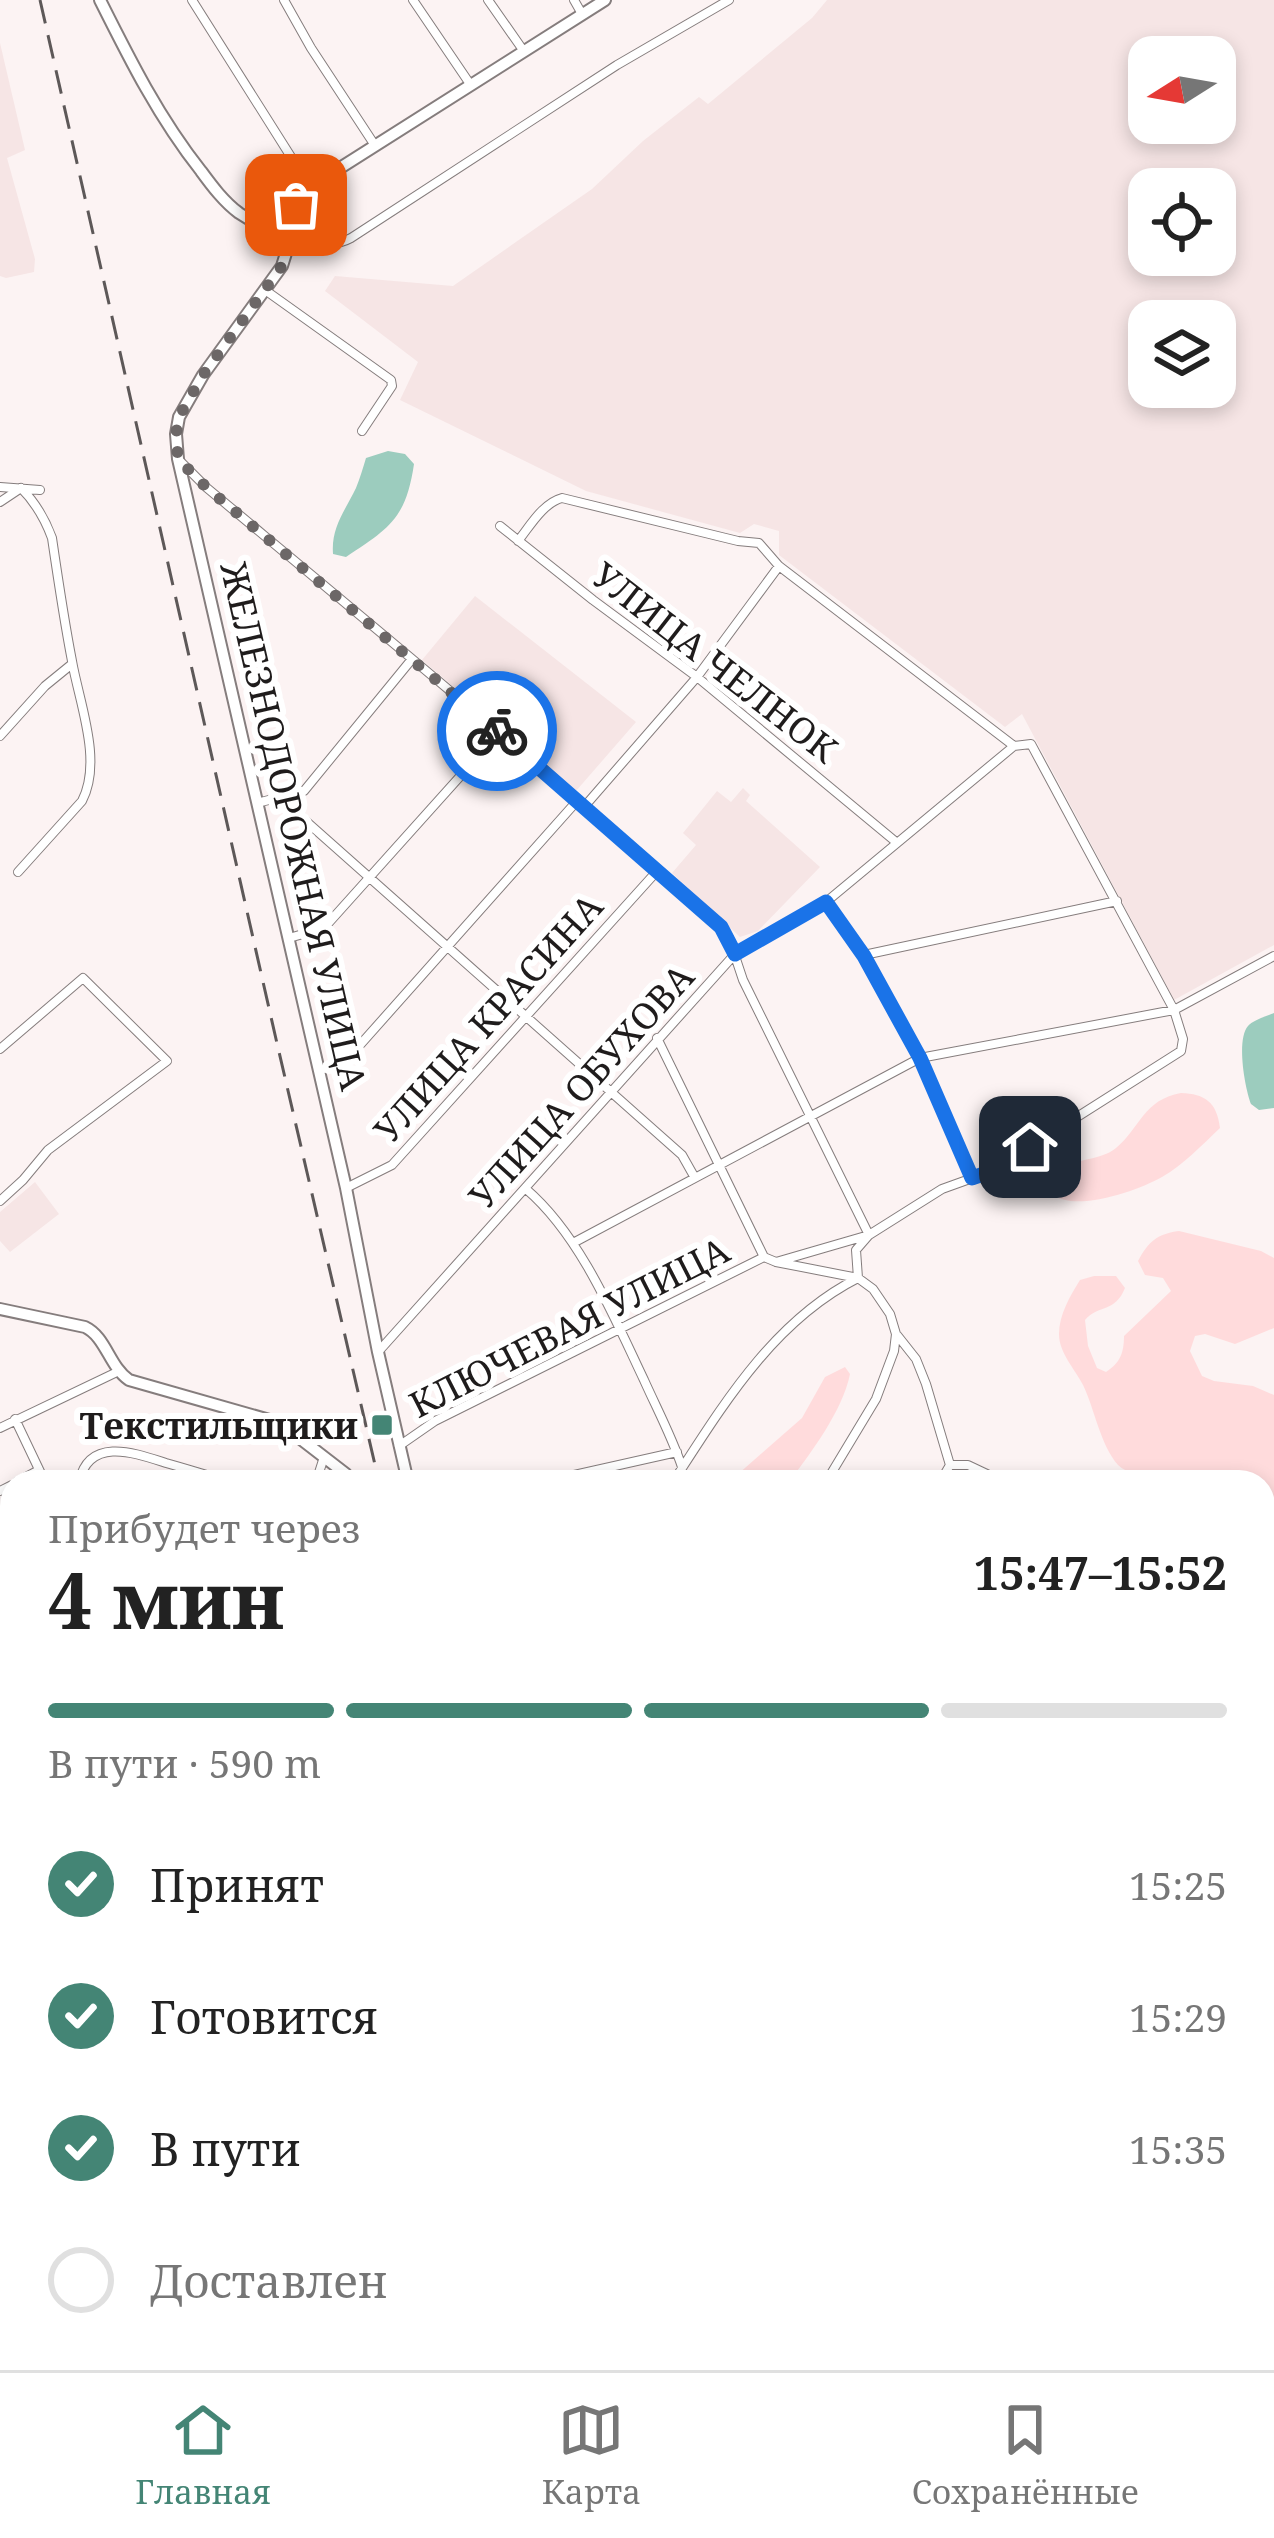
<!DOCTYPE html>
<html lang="ru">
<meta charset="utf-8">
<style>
body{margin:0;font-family:"Noto Serif",serif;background:#f2f2f2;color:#222;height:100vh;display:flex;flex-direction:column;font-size:45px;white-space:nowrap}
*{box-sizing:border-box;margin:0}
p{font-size:39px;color:#767676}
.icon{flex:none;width:66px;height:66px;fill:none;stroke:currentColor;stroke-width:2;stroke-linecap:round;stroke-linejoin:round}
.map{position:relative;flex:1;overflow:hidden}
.drawer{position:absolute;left:0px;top:1470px;width:1275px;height:900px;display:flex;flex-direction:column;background:#fff;border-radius:36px 36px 0 0;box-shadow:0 6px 18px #0003}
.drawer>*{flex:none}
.needle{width:78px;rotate:259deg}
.fabs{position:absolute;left:1128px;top:36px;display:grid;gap:24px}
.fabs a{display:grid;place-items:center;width:108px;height:108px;border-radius:24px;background:#fff;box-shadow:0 6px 18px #0003;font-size:60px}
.pin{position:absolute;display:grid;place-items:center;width:102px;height:102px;color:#fff;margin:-51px;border-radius:24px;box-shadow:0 6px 18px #0006}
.courier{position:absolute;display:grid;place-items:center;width:120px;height:120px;margin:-60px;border:9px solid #1a73e8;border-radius:50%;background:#fff;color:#222;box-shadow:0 3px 15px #0007}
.summary em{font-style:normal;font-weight:700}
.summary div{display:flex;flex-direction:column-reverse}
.summary{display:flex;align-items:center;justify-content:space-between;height:204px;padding:0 48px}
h1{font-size:78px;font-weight:700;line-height:90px}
.bar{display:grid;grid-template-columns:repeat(4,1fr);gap:18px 12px;align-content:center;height:144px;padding:0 48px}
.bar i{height:15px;border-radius:9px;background:#e0e0e0}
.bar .on{background:#448575}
.bar p{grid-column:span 4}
ol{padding:0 48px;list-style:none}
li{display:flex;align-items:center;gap:36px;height:132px}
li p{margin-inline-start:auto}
li .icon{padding:12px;border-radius:50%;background:#448575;color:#fff;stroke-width:4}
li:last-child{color:#767676}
li i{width:66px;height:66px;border:6px solid #e0e0e0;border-radius:50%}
.tabs{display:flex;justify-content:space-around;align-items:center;height:168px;border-top:3px solid #e0e0e0;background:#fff;font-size:33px;color:#767676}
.tabs a{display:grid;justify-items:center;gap:6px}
.tabs .on{color:#448575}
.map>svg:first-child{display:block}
</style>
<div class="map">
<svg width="1274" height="2370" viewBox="0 0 1274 2370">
<rect width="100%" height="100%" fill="#fcf3f3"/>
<path fill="#f6e5e5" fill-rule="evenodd" d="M827,0H1274V945L1174,1000L1022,714L1005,727L779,555V531L754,524L740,533L586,491L400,400L418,362L325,291L335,276L453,286L592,189L643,141L699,97L708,104L812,18ZM1149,57H1215V123H1149ZM1149,189H1215V255H1149ZM1215,321V387H1149V321Z
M0,43L25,150L7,158L35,259L34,272L6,278L0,276Z
M475,596L636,722L576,791L422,660Z
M743,788L750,795L746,801L820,867L758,931L740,937L672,873L696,845L683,833L717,791L731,802Z
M35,1182L59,1214L10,1252L0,1241V1212Z"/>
<path fill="#ffdbdc" d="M1181,1093C1205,1094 1217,1102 1220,1128C1202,1145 1183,1165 1162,1177C1137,1191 1077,1212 1053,1195C1052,1184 1053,1177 1062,1170C1078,1157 1100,1161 1116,1148C1141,1127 1143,1100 1181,1093Z
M1179,1231L1261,1251L1274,1258V1328L1235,1344L1205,1334L1195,1336L1190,1351L1202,1376L1214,1381L1253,1386L1274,1395V1532L1263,1533V1482H1151C1141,1474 1127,1474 1118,1465C1100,1444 1095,1410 1083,1385C1075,1369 1059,1353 1059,1334C1059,1315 1070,1296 1080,1280L1094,1276H1116L1125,1288C1115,1313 1099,1304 1085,1320L1088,1346L1097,1368L1106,1372C1120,1363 1124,1353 1124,1336L1171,1291L1163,1278L1145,1275L1138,1261C1149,1241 1157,1234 1179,1231Z
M845,1367L850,1374C843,1410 811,1453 789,1482H729L802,1418L825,1377Z
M0,1760L12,1786V2358H188L196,2370H0Z"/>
<path fill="#9cccbe" d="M388,451L405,454L414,464C406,518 390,528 346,557L333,554C331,527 345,511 356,488C360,478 363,468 366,458Z
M1274,1013V1108L1259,1110L1251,1104C1245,1088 1236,1040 1248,1026C1253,1020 1267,1016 1274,1013Z"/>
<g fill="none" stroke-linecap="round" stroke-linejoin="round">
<defs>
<path id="street" d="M192,0L310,187
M284,0L311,48L374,144
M413,0L470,84
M488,0L523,50
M574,0L582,14
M291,237C312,242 331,249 351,238L617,65L729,0
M265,290L391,380L392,386L362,431
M179,460L207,488C380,632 554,775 721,927L729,938L743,980L869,1235L776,1262
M0,487L40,490
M0,502L21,488C35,502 45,519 52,538C58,579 64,620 72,661C79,702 103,761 82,801L18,872
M500,526L593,600L697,677L896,842
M518,541C530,526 543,503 562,498L738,541L759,543L779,566L1014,746
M0,736L45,686L72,664
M291,794L299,815L682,1155L695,1178
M257,803L304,791L412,659
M584,807L697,677L779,566
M826,902L864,955L920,1058L972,1178
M289,938L324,928L499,733
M864,955L1117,901
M657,1038L764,1257
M0,1049L83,978L167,1061L48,1150L23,1180L0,1201
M320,1070L343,1064L577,801
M346,1188L392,1165L658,870
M526,1189C580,1235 614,1317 644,1380C657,1409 672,1437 682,1467
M573,1243L920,1058L1174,1010L1274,956
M764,1257L776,1262L858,1278L873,1289L890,1314L896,1334L894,1351L876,1399L826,1482
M897,1335L916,1359L926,1384L950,1465
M378,1352L735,954L826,902L1014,746
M15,1419L45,1482
M0,1428L117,1372
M399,1446L435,1421L764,1257
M950,1465H968L1004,1482
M17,1482L39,1470
M79,1482C89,1436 135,1453 166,1463C188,1469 209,1476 231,1482
M316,1482L324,1457
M543,1482L677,1452
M673,1482C723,1405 773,1321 858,1278L856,1250L869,1235L942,1189L992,1171L1181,1051L1183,1039L1174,1010L1031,744L1014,746
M940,1482L950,1465
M0,1491L12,1485
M0,1715L12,1741
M1263,1854L1274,1834
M1263,2097L1274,2077
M1263,2327L1274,2308
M1050,2358L1071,2370
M832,2370L840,2358
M971,2370L978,2358
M1106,2370L1113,2358
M1238,2370L1245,2358"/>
<path id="secondary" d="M100,0C130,60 159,118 201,171C212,186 224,202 239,213C255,224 273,231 291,237
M0,1309L85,1327C106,1337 109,1366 129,1380L280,1423L346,1474
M408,1482L378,1352L346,1188L178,459L176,434L179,417L203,375L282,266L291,237L296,205L310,187L605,0
M1263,2001L1274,2007
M503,2358L511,2370"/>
</defs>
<use href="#street" stroke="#857d7d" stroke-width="10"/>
<use href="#secondary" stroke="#857d7d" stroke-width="14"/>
<use href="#street" stroke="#fff" stroke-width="8"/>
<use href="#secondary" stroke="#fff" stroke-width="10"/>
<path stroke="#5d5858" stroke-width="3" stroke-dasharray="24 12" stroke-linecap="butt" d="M40,0L276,1039L379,1482
M231,2370L241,2358"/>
</g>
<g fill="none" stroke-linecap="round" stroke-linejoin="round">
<path stroke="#6c6767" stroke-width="12" stroke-dasharray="0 21.6" d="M296,205L282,266L203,375L179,417L176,434L178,459L207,488L497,731"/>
<path stroke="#1a73e8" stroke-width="15" d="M497,731L721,927L735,954L826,902L864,956L920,1058L972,1178L992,1171L1030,1147"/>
</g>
<rect fill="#448575" stroke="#fff" stroke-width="4.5" x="370" y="1413" width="24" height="24" rx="6"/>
<g text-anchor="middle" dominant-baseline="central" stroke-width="12" stroke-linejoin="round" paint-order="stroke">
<g font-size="36" fill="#1f1c1c" stroke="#fff">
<text transform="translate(715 662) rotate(38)">УЛИЦА ЧЕЛНОК</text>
<text transform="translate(294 826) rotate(77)">ЖЕЛЕЗНОДОРОЖНАЯ УЛИЦА</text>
<text transform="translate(488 1018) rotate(-48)">УЛИЦА КРАСИНА</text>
<text transform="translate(581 1086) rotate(-48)">УЛИЦА ОБУХОВА</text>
<text transform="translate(569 1327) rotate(-27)">КЛЮЧЕВАЯ УЛИЦА</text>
</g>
<g font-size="36" font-weight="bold" fill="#1f1c1c" stroke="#fff" text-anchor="end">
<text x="358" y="1425">Текстильщики</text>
</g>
</g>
</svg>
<div class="fabs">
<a><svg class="needle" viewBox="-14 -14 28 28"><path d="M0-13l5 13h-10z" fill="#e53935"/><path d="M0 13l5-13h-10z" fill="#767676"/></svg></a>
<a><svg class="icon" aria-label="locate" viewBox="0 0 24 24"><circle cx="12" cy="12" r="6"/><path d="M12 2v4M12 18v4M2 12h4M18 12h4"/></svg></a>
<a><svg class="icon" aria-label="layers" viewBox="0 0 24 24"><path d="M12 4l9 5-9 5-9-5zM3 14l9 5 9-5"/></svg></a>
</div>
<div class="pin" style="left:296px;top:205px;background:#ea580c"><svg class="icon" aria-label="bag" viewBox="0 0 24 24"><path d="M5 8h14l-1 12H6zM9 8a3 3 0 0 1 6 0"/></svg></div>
<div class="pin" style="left:1030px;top:1147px;background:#1f2937"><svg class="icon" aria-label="home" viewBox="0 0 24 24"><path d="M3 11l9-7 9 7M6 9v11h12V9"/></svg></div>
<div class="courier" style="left:497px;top:731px"><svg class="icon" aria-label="bike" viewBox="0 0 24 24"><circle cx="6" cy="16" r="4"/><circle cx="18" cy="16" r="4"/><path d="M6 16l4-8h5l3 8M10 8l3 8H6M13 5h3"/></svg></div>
<section class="drawer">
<div class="summary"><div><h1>4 мин</h1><p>Прибудет через</p></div><em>15:47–15:52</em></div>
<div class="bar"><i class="on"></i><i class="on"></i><i class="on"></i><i></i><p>В пути · 590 m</p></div>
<ol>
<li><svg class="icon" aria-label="check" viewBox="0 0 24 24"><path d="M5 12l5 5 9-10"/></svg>Принят<p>15:25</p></li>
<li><svg class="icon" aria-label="check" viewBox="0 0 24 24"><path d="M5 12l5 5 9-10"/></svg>Готовится<p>15:29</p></li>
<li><svg class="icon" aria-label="check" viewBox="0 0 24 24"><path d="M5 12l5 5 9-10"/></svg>В пути<p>15:35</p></li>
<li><i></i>Доставлен</li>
</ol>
</section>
</div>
<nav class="tabs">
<a class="on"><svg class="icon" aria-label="home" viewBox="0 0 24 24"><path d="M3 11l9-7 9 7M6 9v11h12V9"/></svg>Главная</a>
<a><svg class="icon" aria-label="map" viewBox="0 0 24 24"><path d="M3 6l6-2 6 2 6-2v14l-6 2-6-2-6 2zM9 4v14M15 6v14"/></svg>Карта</a>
<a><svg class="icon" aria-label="saved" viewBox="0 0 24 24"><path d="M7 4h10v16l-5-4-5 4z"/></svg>Сохранённые</a>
</nav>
